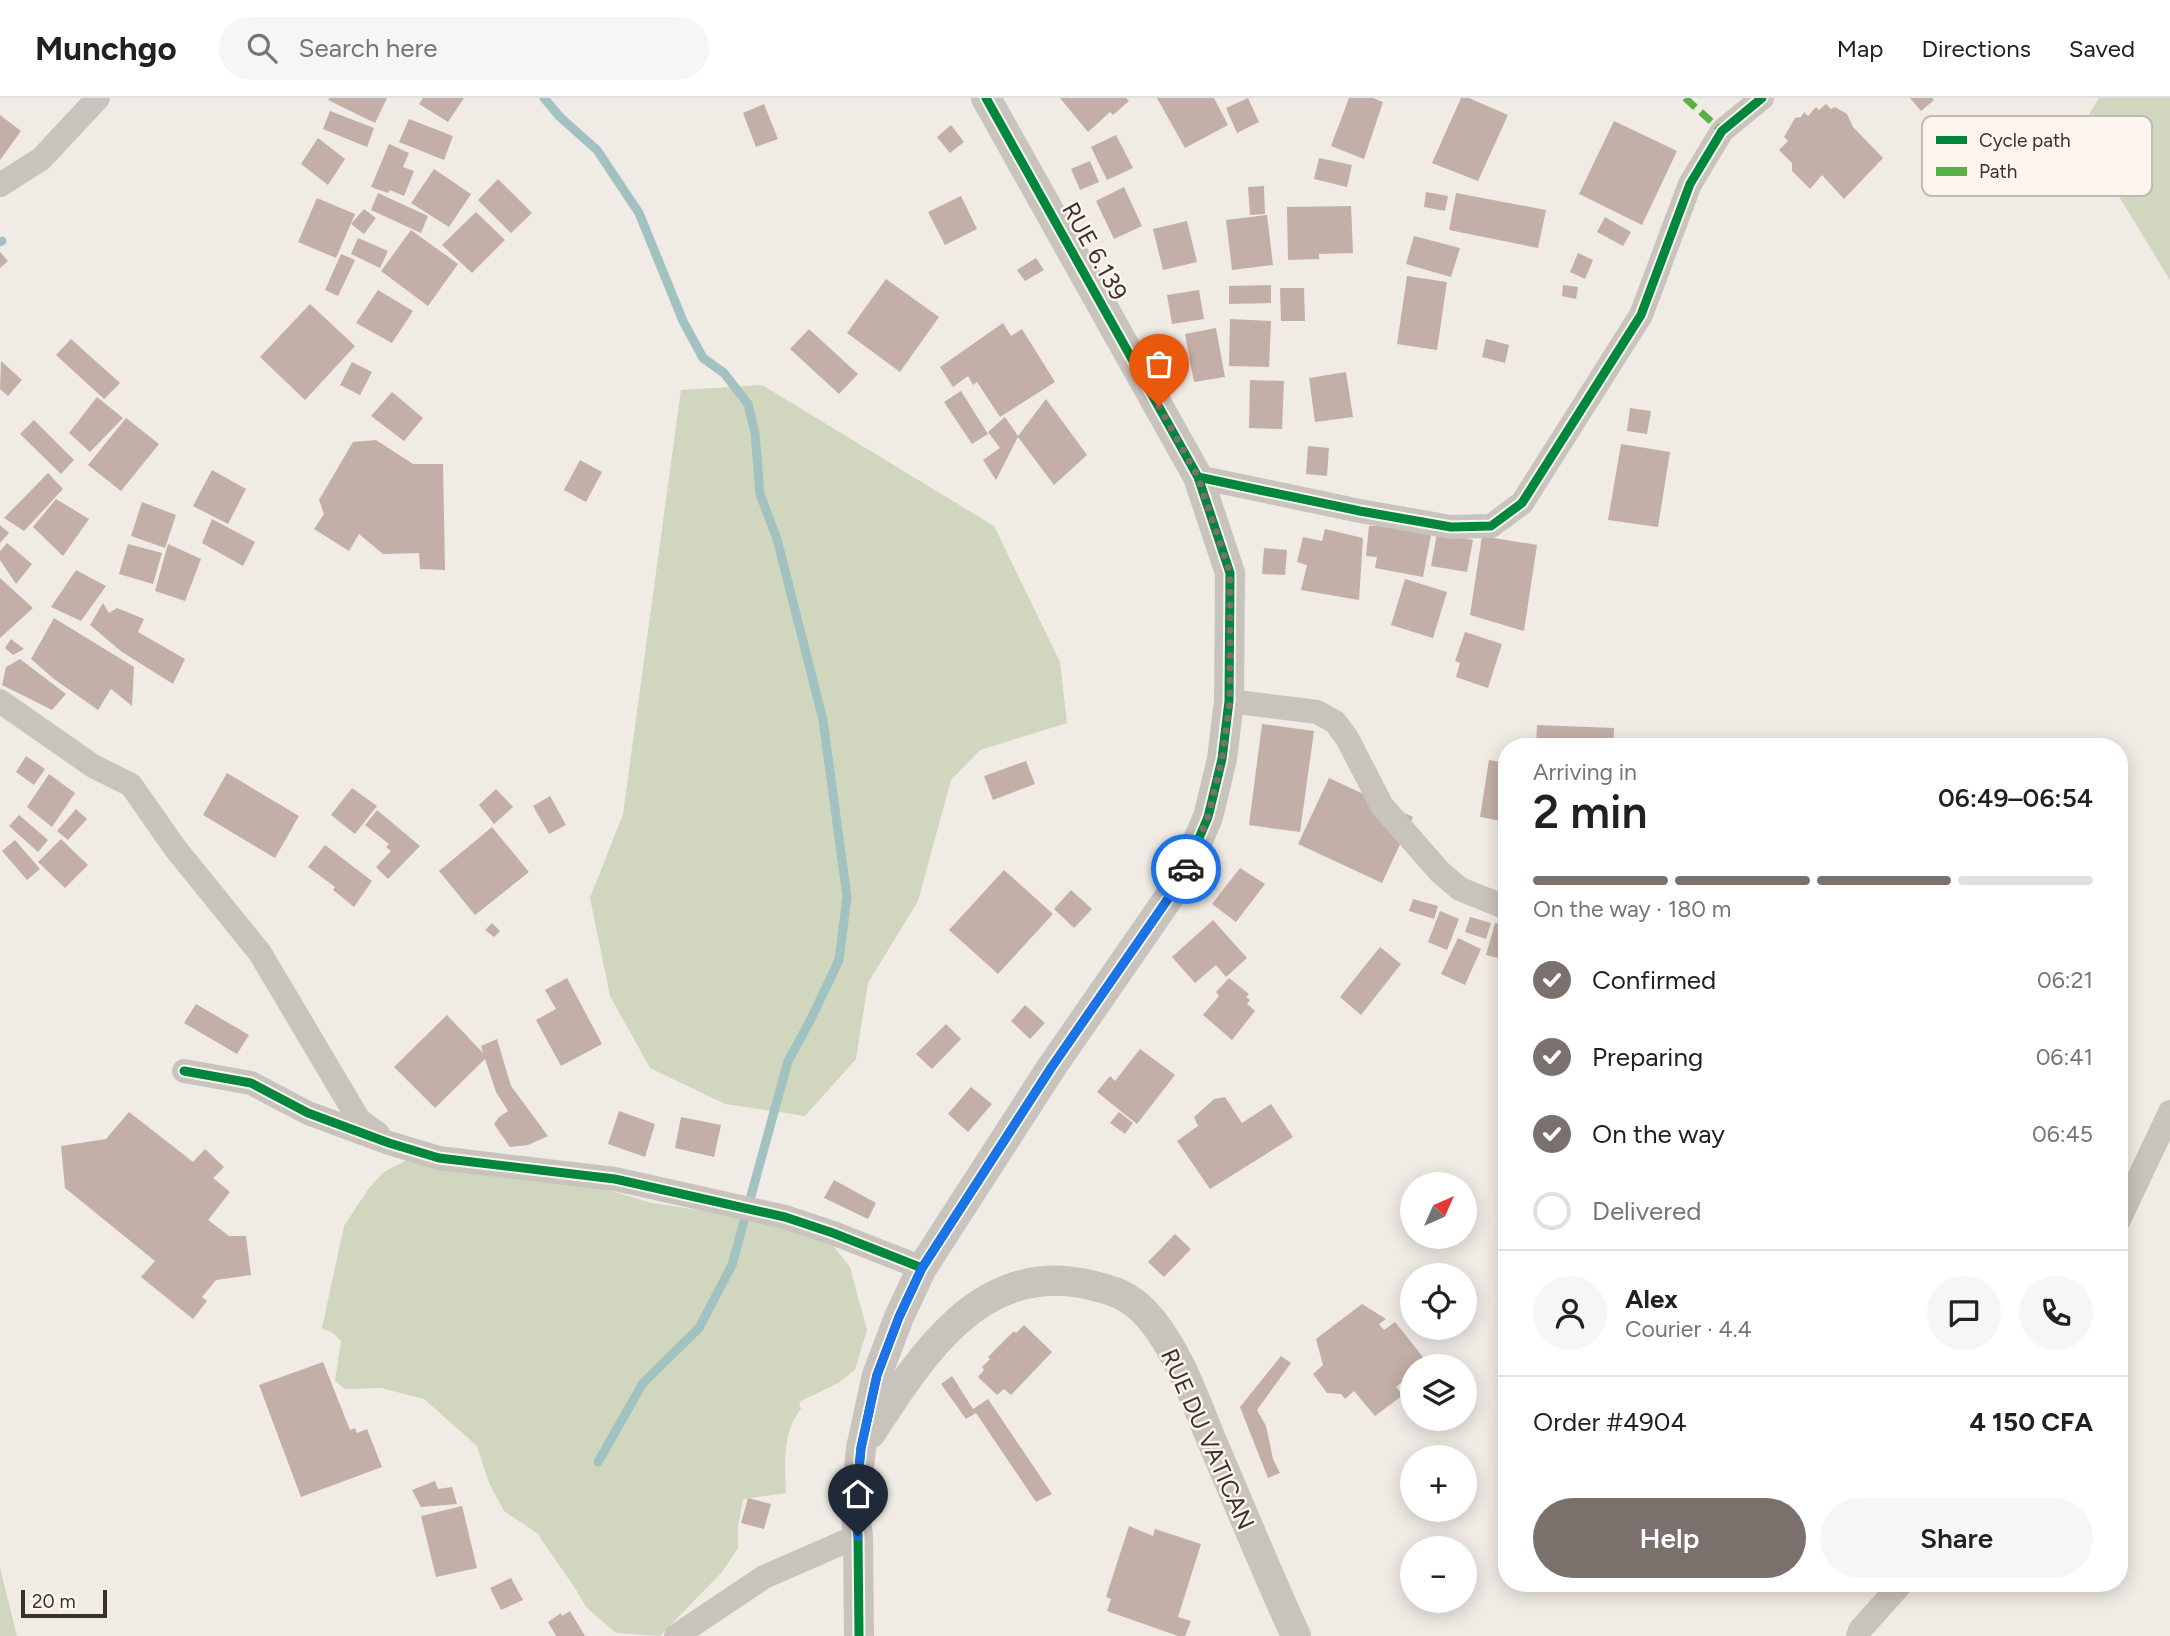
<!DOCTYPE html>
<meta charset="utf-8">
<style>
body{margin:0;font-family:Figtree,sans-serif;background:#f6f6f6;color:#202124;height:100vh;display:flex;flex-direction:column;font-size:26px;white-space:nowrap}
*{box-sizing:border-box;margin:0}
p{font-size:23px;color:#757577}
.icon{flex:none;width:38px;height:38px;fill:none;stroke:currentColor;stroke-width:2;stroke-linecap:round;stroke-linejoin:round}
.map{position:relative;flex:1;overflow:hidden}
.side{position:absolute;left:1498px;top:640px;width:630px;height:854px;display:flex;flex-direction:column;background:#fff;border-radius:28px;box-shadow:0 4px 18px #0003}
.side>*{flex:none}
.needle{width:46px;rotate:45deg}
.fabs{position:absolute;left:1400px;top:1074px;display:grid;gap:14px}
.fabs a{display:grid;place-items:center;width:77px;height:77px;border-radius:50%;background:#fff;box-shadow:0 4px 18px #0003;font-size:35px}
.scale{position:absolute;left:21px;bottom:18px;width:86px;box-sizing:border-box;padding-left:7px;border:4px solid #3b302b;border-top:0;font-size:19px;line-height:24px;white-space:nowrap;color:#3b302b;-webkit-text-stroke:5px #fbf5ee;paint-order:stroke}
.pin{position:absolute;display:grid;place-items:center;width:60px;height:60px;color:#fff;margin:-72px -30px;border-radius:50% 50% 50% 0;rotate:-45deg;box-shadow:0 0 7px #0007}
.pin .icon{rotate:45deg}
.courier{position:absolute;display:grid;place-items:center;width:70px;height:70px;margin:-35px;border:5px solid #1a73e8;border-radius:50%;background:#fff;color:#222;box-shadow:0 2px 9px #0007}
.summary em{font-style:normal;font-weight:600}
.summary div{display:flex;flex-direction:column-reverse}
.summary{display:flex;align-items:center;justify-content:space-between;height:119px;padding:0 35px}
h1{font-size:46px;font-weight:600;line-height:52px}
.bar{display:grid;grid-template-columns:repeat(4,1fr);gap:10px 7px;align-content:center;height:84px;padding:0 35px}
.bar i{height:9px;border-radius:5px;background:#e0e0e0}
.bar .on{background:#7a716c}
.bar p{grid-column:span 4}
.line{display:flex;align-items:center;gap:18px;padding:0 35px;border-top:2px solid #e0e0e0}
.line div{flex:1}
.round{display:grid;place-items:center;flex:none;width:74px;height:74px;border-radius:37px;background:#f6f6f6}
ol{padding:0 35px;list-style:none}
li{display:flex;align-items:center;gap:21px;height:77px}
li p{margin-inline-start:auto}
li .icon{padding:7px;border-radius:50%;background:#7a716c;color:#fff;stroke-width:4}
li:last-child{color:#757577}
li i{width:38px;height:38px;border:4px solid #e0e0e0;border-radius:50%}
.primary-button{display:flex;gap:14px;margin-top:auto;padding:14px 35px}
.primary-button a{flex:1;height:80px;border-radius:42px;background:#7a716c;color:#fff;font-size:28px;font-weight:600;line-height:80px;text-align:center}
.primary-button a+a{background:#f6f6f6;color:#202124}
header{display:flex;align-items:center;gap:42px;box-sizing:border-box;height:98px;padding:0 35px;background:#fff;border-bottom:2px solid #e0e0e0}
header strong{font-size:33px}
nav{display:flex;gap:38px;margin-inline-start:auto;font-size:24px}
.search{width:490px;height:63px;background:#f6f6f6;display:flex;align-items:center;gap:18px;box-sizing:border-box;padding:0 24px;border-radius:38px;color:#757577;font-size:26px}
.map>svg:first-child{display:block}
</style>
<header>
<strong>Munchgo</strong>
<div class="search"><svg class="icon" aria-label="search" viewBox="0 0 24 24"><circle cx="10" cy="10" r="6"/><path d="M15 15l6 6"/></svg>Search here</div>
<nav><a>Map</a><a>Directions</a><a>Saved</a></nav>
</header>
<div class="map">
<svg width="2170" height="1538" viewBox="0 0 2170 1538">
<rect width="100%" height="100%" fill="#f0ebe5"/>
<path fill="#d1d6bf" d="M2099,0H2170V182L2079,33Z
M762,287L994,428L1060,564L1067,625L980,652L951,682L918,803L868,885L856,961L805,1018L725,1006L650,970L610,898L590,800L623,716L681,292Z
M436,1047L558,1077L652,1105L813,1129L827,1140L850,1169L867,1232L855,1272L838,1285L799,1304L801,1311C782,1334 785,1367 786,1395L743,1401L738,1429V1450L722,1474L660,1538L616,1535L586,1509L575,1490L537,1435L504,1413L489,1385L477,1348L424,1301L381,1290L345,1291L335,1283L341,1243L333,1235L322,1230L344,1128L369,1090L384,1074Z
M0,1470L17,1538H0Z"/>
<g fill="none" stroke-linecap="round" stroke-linejoin="round">
<path stroke="#a1c2c1" stroke-width="9" d="M544,0L560,19L597,52L639,115L683,223L703,260L724,275L748,306L755,335L760,396L777,441L823,622L847,799L839,862L810,923L788,963L732,1167L699,1230L643,1285L598,1364
M0,144L2,143"/>
</g>
<path fill="#c3afa7" d="M330,0H387L375,25L328,2Z
M423,0H464L448,24L419,6Z
M1060,0H1126L1129,3L1113,17L1110,14L1088,34Z
M1157,0H1214L1228,27L1185,50Z
M1248,0L1259,24L1237,35L1226,10Z
M1349,0H1373L1383,4L1364,61L1331,48Z
M1461,0H1469L1508,17L1478,83L1432,65Z
M1910,0H1932L1934,2L1921,13Z
M764,6L778,41L756,49L743,15Z
M1826,6L1831,11L1835,9L1847,16L1853,29L1883,60L1844,101L1822,77L1810,91L1792,73V65L1779,52L1788,43L1784,39L1795,20L1801,19L1804,14L1808,18L1816,9L1819,12Z
M330,13L374,30L367,49L323,31Z
M0,17L21,33L0,62Z
M409,21L453,38L444,62L399,44Z
M1614,23L1677,53L1642,127L1579,96Z
M951,27L964,44L950,55L937,39Z
M1116,37L1133,70L1107,82L1091,49Z
M318,40L345,61L328,87L301,66Z
M389,46L409,55L403,69L414,73L404,98L390,92L388,95L371,89Z
M1319,60L1352,67L1347,89L1314,81Z
M1090,63L1099,84L1080,92L1071,71Z
M434,71L471,96L449,129L411,105Z
M498,81L532,115L511,135L478,102Z
M1264,88L1265,116L1250,117L1248,89Z
M1124,89L1142,128L1114,141L1096,103Z
M1426,94L1448,98L1445,113L1424,109Z
M378,95L428,118L421,135L371,112Z
M1456,95L1546,112L1538,150L1449,132Z
M961,98L977,131L945,147L928,114Z
M317,100L355,116L336,160L298,144Z
M1351,108L1353,155L1319,156V161L1288,162L1287,109Z
M364,111L376,120L364,136L351,126Z
M476,114L505,142L472,175L442,147Z
M1267,117L1273,167L1232,172L1226,122Z
M1605,119L1631,134L1623,148L1597,134Z
M1187,123L1197,164L1163,172L1153,131Z
M411,132L458,166L428,208L381,173Z
M1414,138L1460,150L1451,179L1406,166Z
M358,140L388,153L380,170L351,156Z
M0,154L8,163L0,170Z
M1578,155L1593,162L1585,181L1570,174Z
M341,156L355,162L338,198L325,192Z
M1036,160L1044,172L1025,183L1017,172Z
M1407,178L1447,184L1437,252L1397,246Z
M886,181L939,219L900,274L847,235Z
M1271,187V205L1229,206V188Z
M1563,187L1578,189L1576,201L1562,198Z
M1280,190H1304L1305,223H1281Z
M378,192L413,213L392,245L356,225Z
M1199,192L1204,221L1172,226L1167,197Z
M310,206L355,248L305,302L260,259Z
M1230,221L1271,223L1269,269L1229,268Z
M1003,225L1011,238L1022,231L1055,284L1000,319L977,284L973,287L968,278L953,289L940,269Z
M1216,230L1225,279L1194,284L1185,236Z
M809,231L858,276L839,296L790,251Z
M71,241L120,285L104,301L56,257Z
M1486,241L1509,247L1505,265L1482,259Z
M1,263L22,282L8,298L0,291Z
M352,264L372,274L360,297L340,287Z
M1346,274L1353,319L1315,324L1309,280Z
M1250,282L1284,283L1282,331L1249,330Z
M961,293L988,336L972,346L944,304Z
M392,294L423,320L404,343L371,318Z
M97,299L123,320L90,354L69,335Z
M1046,301L1087,357L1054,387L1018,339L996,382L983,362L1000,350L988,334L1005,319L1018,338Z
M1630,310L1651,313L1647,336L1627,333Z
M126,320L159,346L121,393L88,367Z
M34,322L74,362L61,376L20,336Z
M376,342L413,366H443L445,472L420,471L419,455L383,456L359,436L349,453L314,431L324,416L319,402L353,344Z
M1621,346L1670,354L1658,429L1608,422Z
M1308,348L1329,350L1327,378L1306,376Z
M580,362L602,374L586,404L564,392Z
M212,372L246,391L228,426L193,408Z
M48,375L63,391L24,433L4,420Z
M56,401L89,421L63,458L33,429Z
M142,404L176,417L165,450L131,438Z
M212,421L255,444L243,468L202,445Z
M0,427L9,435L0,445Z
M1369,428H1383L1431,437L1423,479L1375,470L1377,459L1366,458Z
M1325,431L1363,440L1359,502L1301,492L1307,467L1297,464L1303,439L1322,443Z
M1437,435L1473,442L1467,474L1431,468Z
M1482,438L1537,447L1524,533L1470,517Z
M7,445L32,466L16,486L0,462V453Z
M128,446L162,455L153,486L119,476Z
M168,446L201,461L185,503L155,493Z
M1264,450L1287,452L1285,477L1262,476Z
M76,472L106,488L81,523L51,509Z
M0,480L33,510L0,540Z
M1405,481L1447,494L1433,540L1391,527Z
M103,505L109,515L117,510L144,521L138,534L185,561L173,586L122,554L90,527Z
M54,520L134,569L132,608L111,591L98,612L54,581L31,561Z
M1465,534L1502,546L1488,590L1456,579L1460,565L1455,563Z
M11,541L24,551L13,557L5,550Z
M20,561L66,596L52,612L2,587L6,569Z
M1262,626L1314,633L1300,734L1249,727Z
M1537,627L1614,630L1613,649H1536Z
M26,658L45,671L34,687L16,674Z
M1489,662L1507,665V724L1480,719Z
M1026,663L1035,686L993,702L984,678Z
M227,675L299,718L275,760L203,717Z
M49,676L75,695L52,729L27,709Z
M1329,680L1413,719L1382,785L1298,746Z
M352,690L377,708L355,736L331,717Z
M496,691L513,709L494,726L479,707Z
M550,698L566,727L549,736L533,708Z
M76,711L87,721L68,742L57,733Z
M377,712L420,748L388,781L376,769L391,753L386,749L389,746L365,727Z
M19,717L48,742L38,754L9,728Z
M492,729L529,774L475,817L439,773Z
M61,741L88,767L65,790L38,764Z
M15,742L40,771L27,782L2,753Z
M325,747L372,783L354,809L333,792L335,789L308,769Z
M1240,770L1265,786L1236,824L1212,806Z
M1004,772L1053,816L998,876L949,832Z
M1071,792L1092,811L1074,830L1054,811Z
M1413,801L1438,808L1434,821L1409,813Z
M1440,813L1459,821L1447,852L1428,844Z
M1470,819L1491,825L1486,841L1465,834Z
M1213,822L1247,860L1226,879L1216,867L1195,885L1172,859Z
M492,825L500,833L494,839L485,832Z
M1495,825L1507,828V862L1486,857Z
M1458,840L1481,851L1465,887L1441,876Z
M1380,849L1401,866L1361,917L1340,899Z
M567,880L602,946L561,968L536,922L556,911L545,892Z
M1229,880L1249,896L1246,899L1250,902L1247,906L1255,913L1232,942L1203,917L1219,898L1216,894Z
M196,906L249,937L237,956L184,925Z
M1025,907L1045,925L1030,941L1011,923Z
M447,917L483,955L481,948L497,941L511,988L548,1038L528,1047L510,1049L494,1026L499,1019L508,1013L496,994L485,961L435,1010L394,969Z
M946,926L961,941L932,971L916,956Z
M1140,951L1175,977L1137,1026L1097,994L1110,978L1115,983Z
M971,989L992,1006L968,1034L948,1016Z
M1225,999L1242,1025L1271,1006L1293,1039L1210,1091L1177,1043L1198,1028L1194,1019L1214,1001Z
M619,1013L655,1026L645,1059L608,1046Z
M129,1014L193,1064L205,1051L224,1069L213,1080L230,1094L208,1122L229,1138H246L251,1177L216,1182L202,1199L207,1203L193,1221L141,1179L155,1163L65,1090L61,1048L106,1041Z
M1119,1014L1133,1025L1125,1036L1110,1025Z
M681,1019L721,1027L714,1059L675,1050Z
M834,1082L876,1105L868,1121L824,1100Z
M1175,1136L1191,1151L1164,1179L1148,1164Z
M1362,1206L1386,1221L1379,1226L1384,1232L1395,1224L1427,1264L1421,1269H1412V1276L1396,1289L1403,1297L1375,1318L1354,1293L1345,1301L1341,1296L1327,1295L1313,1276L1323,1267L1316,1241Z
M1024,1227L1052,1254L1011,1297L1004,1291L997,1297L978,1279L984,1272L982,1269L990,1261L988,1259L1014,1233L1016,1235Z
M1281,1258L1291,1265L1257,1312L1266,1328L1273,1361L1280,1375L1268,1380L1240,1309Z
M323,1264L350,1332L355,1330L357,1335L367,1331L382,1369L301,1399L259,1287Z
M952,1278L973,1311L988,1301L1052,1396L1036,1404L976,1315L966,1321L941,1286Z
M435,1383L438,1391L452,1389L457,1406L421,1409L412,1392Z
M748,1400L771,1406L764,1431L741,1425Z
M462,1408L477,1470L436,1479L421,1418Z
M1129,1428L1153,1438L1155,1431L1201,1446L1178,1519L1191,1523L1185,1538H1178L1107,1513L1111,1501L1106,1499Z
M511,1480L523,1502L501,1512L490,1490Z
M570,1513L585,1538H556L548,1524L561,1515L562,1518Z"/>
<g fill="none" stroke-linecap="round" stroke-linejoin="round">
<path stroke="#c9c3be" stroke-width="24" d="M0,87L41,61L98,0
M1198,379L1360,413L1451,429L1491,428L1522,405L1641,217L1690,86L1722,33L1762,0
M0,603L93,668L131,687L175,750L260,855L359,1022L378,1036
M1229,603L1317,614L1335,624L1347,640L1382,708L1440,774L1460,791L1507,810
M184,973L251,985L308,1015L389,1045L439,1060L615,1081L785,1119L833,1135L922,1170
M2119,1122L2170,1014
M676,1538L764,1479L858,1438
M1858,1538L1860,1532L1901,1486"/>
<path stroke="#c9c3be" stroke-width="30" d="M871,1335C919,1261 978,1166 1081,1185C1110,1191 1130,1196 1150,1220C1180,1256 1196,1305 1214,1348C1241,1411 1267,1475 1296,1538
M859,1538L858,1438L855,1412L861,1350L877,1277L899,1219L922,1170L1051,970L1181,782L1208,719L1222,661L1229,603L1230,475L1198,379L986,0"/>
<path stroke="#57b246" stroke-width="7" stroke-dasharray="14 7" stroke-linecap="butt" d="M1685,0L1722,33"/>
<defs>
<path id="cycleway" d="M1198,379L1360,413L1451,429L1491,428L1522,405L1641,217L1690,86L1722,33L1762,0
M184,973L251,985L308,1015L389,1045L439,1060L615,1081L785,1119L833,1135L922,1170
M859,1538L858,1438L855,1412L861,1350L877,1277L899,1219L922,1170L1051,970L1181,782L1208,719L1222,661L1229,603L1230,475L1198,379L986,0"/>
</defs>
<use href="#cycleway" stroke="#fbf5ee" stroke-width="13"/>
<use href="#cycleway" stroke="#00873e" stroke-width="9"/>
</g>
<g fill="none" stroke-linecap="round" stroke-linejoin="round">
<path stroke="#7a716c" stroke-width="7" stroke-dasharray="0 12.6" d="M1159,308L1198,379L1230,475V603L1222,661L1208,719L1186,771"/>
<path stroke="#1a73e8" stroke-width="9" d="M858,1438L855,1412L861,1350L877,1277L899,1219L922,1170L1051,970L1181,782L1186,771"/>
</g>
<g text-anchor="middle" dominant-baseline="central" stroke-width="5" stroke-linejoin="round" paint-order="stroke">
<g font-size="24" fill="#3b302b" stroke="#fbf5ee">
<text transform="translate(1095 153) rotate(61)">RUE 6.139</text>
<text transform="translate(1208 1341) rotate(66)">RUE DU VATICAN</text>
</g>
</g>
<rect x="1922" y="18" width="230" height="80" rx="10" fill="#fbf5ee" stroke="#c1bab4" stroke-width="2"/>
<rect x="1936" y="38" width="31" height="8" fill="#00873e"/>
<rect x="1936" y="69" width="31" height="9" fill="#57b246"/>
<g font-size="19" fill="#3b302b">
<text x="1979" y="49">Cycle path</text>
<text x="1979" y="80">Path</text>
</g>
</svg>
<div class="fabs">
<a><svg class="needle" viewBox="-14 -14 28 28"><path d="M0-13l5 13h-10z" fill="#e53935"/><path d="M0 13l5-13h-10z" fill="#757577"/></svg></a>
<a><svg class="icon" aria-label="locate" viewBox="0 0 24 24"><circle cx="12" cy="12" r="6"/><path d="M12 2v4M12 18v4M2 12h4M18 12h4"/></svg></a>
<a><svg class="icon" aria-label="layers" viewBox="0 0 24 24"><path d="M12 4l9 5-9 5-9-5zM3 14l9 5 9-5"/></svg></a>
<a>+</a>
<a>−</a>
</div>
<div class="scale">20 m</div>
<div class="pin" style="left:1159px;top:308px;background:#ea580c"><svg class="icon" aria-label="bag" viewBox="0 0 24 24"><path d="M5 8h14l-1 12H6zM9 8a3 3 0 0 1 6 0"/></svg></div>
<div class="pin" style="left:858px;top:1438px;background:#1f2937"><svg class="icon" aria-label="home" viewBox="0 0 24 24"><path d="M3 11l9-7 9 7M6 9v11h12V9"/></svg></div>
<div class="courier" style="left:1186px;top:771px"><svg class="icon" aria-label="car" viewBox="0 0 24 24"><path d="M5 17H2v-5l4-1 3-4h7l3 4 3 1v5h-3M9 17h6M6 11h13"/><circle cx="7" cy="17" r="2"/><circle cx="17" cy="17" r="2"/></svg></div>
<section class="side">
<div class="summary"><div><h1>2 min</h1><p>Arriving in</p></div><em>06:49–06:54</em></div>
<div class="bar"><i class="on"></i><i class="on"></i><i class="on"></i><i></i><p>On the way · 180 m</p></div>
<ol>
<li><svg class="icon" aria-label="check" viewBox="0 0 24 24"><path d="M5 12l5 5 9-10"/></svg>Confirmed<p>06:21</p></li>
<li><svg class="icon" aria-label="check" viewBox="0 0 24 24"><path d="M5 12l5 5 9-10"/></svg>Preparing<p>06:41</p></li>
<li><svg class="icon" aria-label="check" viewBox="0 0 24 24"><path d="M5 12l5 5 9-10"/></svg>On the way<p>06:45</p></li>
<li><i></i>Delivered</li>
</ol>
<div class="line" style="height:126px"><a class="round"><svg class="icon" aria-label="person" viewBox="0 0 24 24"><circle cx="12" cy="8" r="4"/><path d="M4 21q1-7 8-7t8 7"/></svg></a><div><b>Alex</b><p>Courier · 4.4</p></div><a class="round"><svg class="icon" aria-label="chat" viewBox="0 0 24 24"><path d="M4 5h16v11H9l-5 4z"/></svg></a><a class="round"><svg class="icon" aria-label="phone" viewBox="0 0 24 24"><path d="M5 4h4l2 5-3 2q2 4 5 5l2-3 5 2v4C11 20 4 13 5 4z"/></svg></a></div>
<div class="line" style="height:91px"><div>Order #4904</div><b>4 150 CFA</b></div>
<div class="primary-button"><a>Help</a><a>Share</a></div>
</section>
</div>
